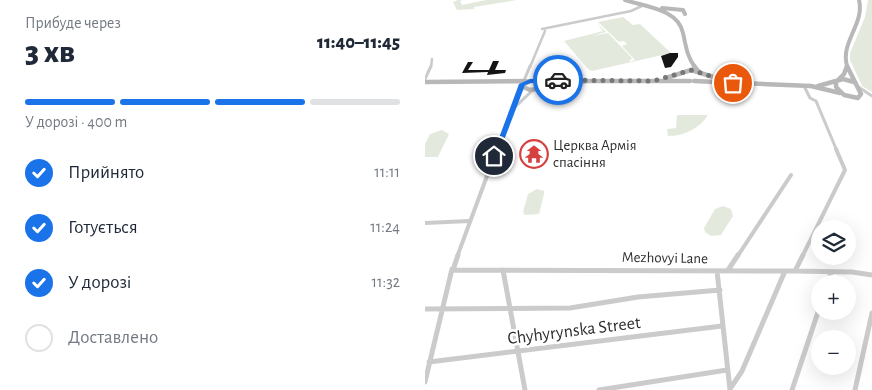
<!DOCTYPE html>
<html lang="uk">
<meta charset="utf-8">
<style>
body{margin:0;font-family:"Alegreya Sans",sans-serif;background:#f2f2f3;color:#1f2937;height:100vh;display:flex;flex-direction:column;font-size:19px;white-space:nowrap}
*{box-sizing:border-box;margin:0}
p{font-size:16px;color:#747a83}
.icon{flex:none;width:28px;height:28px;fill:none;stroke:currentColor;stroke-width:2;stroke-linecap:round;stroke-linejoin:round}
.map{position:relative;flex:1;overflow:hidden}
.sheet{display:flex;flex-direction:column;background:#fff;width:425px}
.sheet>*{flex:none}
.tools{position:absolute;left:386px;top:220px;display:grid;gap:10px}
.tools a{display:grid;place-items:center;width:45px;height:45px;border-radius:50%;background:#fff;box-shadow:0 5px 20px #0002;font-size:25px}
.pin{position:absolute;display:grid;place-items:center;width:42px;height:42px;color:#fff;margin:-21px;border:2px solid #fff;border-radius:50%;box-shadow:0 1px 5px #0007}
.courier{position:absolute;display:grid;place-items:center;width:50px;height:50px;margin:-25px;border:4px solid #1a73e8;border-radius:50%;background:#fff;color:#222;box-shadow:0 1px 6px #0007}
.headline em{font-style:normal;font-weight:800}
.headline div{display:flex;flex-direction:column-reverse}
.headline{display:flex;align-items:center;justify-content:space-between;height:85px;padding:0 25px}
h1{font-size:32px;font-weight:800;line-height:38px}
.bar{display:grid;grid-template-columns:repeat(4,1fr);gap:8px 5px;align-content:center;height:60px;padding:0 25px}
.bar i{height:6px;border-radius:4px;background:#e0e1e3}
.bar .current{background:#1a73e8}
.bar p{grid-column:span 4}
ol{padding:0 25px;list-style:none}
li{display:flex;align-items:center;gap:15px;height:55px}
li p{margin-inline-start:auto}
li .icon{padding:5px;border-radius:50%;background:#1a73e8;color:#fff;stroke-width:4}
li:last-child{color:#747a83}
li i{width:28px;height:28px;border:2px solid #e0e1e3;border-radius:50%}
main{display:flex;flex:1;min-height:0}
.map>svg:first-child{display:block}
</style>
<main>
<section class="sheet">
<div class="headline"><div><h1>3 хв</h1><p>Прибуде через</p></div><em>11:40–11:45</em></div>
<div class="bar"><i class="current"></i><i class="current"></i><i class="current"></i><i></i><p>У дорозі · 400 m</p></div>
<ol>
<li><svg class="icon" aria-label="check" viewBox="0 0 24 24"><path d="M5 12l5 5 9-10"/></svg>Прийнято<p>11:11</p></li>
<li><svg class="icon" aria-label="check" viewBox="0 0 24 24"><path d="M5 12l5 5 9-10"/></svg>Готується<p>11:24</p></li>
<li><svg class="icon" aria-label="check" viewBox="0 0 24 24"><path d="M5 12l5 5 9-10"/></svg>У дорозі<p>11:32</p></li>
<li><i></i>Доставлено</li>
</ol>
</section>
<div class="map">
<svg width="447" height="390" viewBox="0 0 447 390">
<rect width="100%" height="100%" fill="#fff"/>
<path fill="#e3eadd" d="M33,0H38L35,1L37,5L61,0H92L49,7V9L32,10L28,2Z
M443,0H447V92L437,86L425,60V53L440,17Z
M198,17L208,25L215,24L246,53L167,71L163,69L139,41L178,31L172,23L181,32L167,36L183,33L207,58L204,62L210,60L197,46L202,44L199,41L194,42L173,22Z
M252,115H283C274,129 259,136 243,136L242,129L251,128Z
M17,130L24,134L13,157H0V144L5,134Z
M112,189L119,191V194L114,214L100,215L98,212L103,194Z
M298,206L306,209L308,216L296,235L286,236L280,232L279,228L290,209Z"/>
<path fill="#151515" d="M245,53H253V57L246,67L240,68L236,56Z
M68,61H74L70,70H81L80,73L62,75L63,72L37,73L43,62H48L43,70H64Z"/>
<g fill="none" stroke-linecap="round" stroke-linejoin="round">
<path stroke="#cbcbcb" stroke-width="2.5" d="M117,29L206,11L219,5
M6,67L7,59
M105,67L120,31"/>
<path stroke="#cbcbcb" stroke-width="3" d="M0,79L6,66
M98,83L105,66
M379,86L385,98L391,101L412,151
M432,86L447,96
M89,108L109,89
M71,151L96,86"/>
<path stroke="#cbcbcb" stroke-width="4" d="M0,223L44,221
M32,257L72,149
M312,257L366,175
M377,257L420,170L411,149"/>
<path stroke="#cbcbcb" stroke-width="5" d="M33,255L28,270L370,271L427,272L447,275
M78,270L100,390
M303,270L313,255
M292,271L305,390
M370,271L378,255
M403,284L406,272
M0,309L145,308L213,297L295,290
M4,362L297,326
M0,382L27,269
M305,389L317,371L360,271
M174,390L302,370
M367,390L395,306
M430,390L447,313"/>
<path stroke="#b8b8b8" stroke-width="4" d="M200,0C221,7 253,9 258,33C261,46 262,57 270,67
M237,8L258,10L260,14
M422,66C415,42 440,24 434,0"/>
<path stroke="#b8b8b8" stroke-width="4.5" d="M269,66L274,72
M422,66L436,94L433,98L419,95L411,87V82L419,74Z
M241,78L266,70L298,80
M105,81H162L105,90L96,86Z
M162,81H265
M269,81L386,86L415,93
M0,82L101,81
M393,86L418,79L429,82"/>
</g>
<path fill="#1a73e8" d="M105,79L136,80L106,83L100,85L73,156L67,157L94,84Z"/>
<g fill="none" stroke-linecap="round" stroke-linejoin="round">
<path stroke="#777" stroke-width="5" stroke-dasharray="0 9" d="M133,80L228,81L266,70L308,83"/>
</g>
<defs>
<symbol id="temple-ring" viewBox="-11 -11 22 22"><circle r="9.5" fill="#fff" stroke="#d64140" stroke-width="1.5"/><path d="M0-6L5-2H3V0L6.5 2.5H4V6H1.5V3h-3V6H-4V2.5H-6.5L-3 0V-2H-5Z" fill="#d64140"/></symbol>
</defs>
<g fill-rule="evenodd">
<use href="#temple-ring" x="93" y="138" width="32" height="32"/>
</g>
<g text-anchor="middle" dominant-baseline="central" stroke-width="5" stroke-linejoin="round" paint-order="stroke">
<g font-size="15" fill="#2e2e2e" stroke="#fff" text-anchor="start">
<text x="128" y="145">Церква Армія<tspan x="128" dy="17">спасіння</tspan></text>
</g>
<g font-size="15" fill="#2e2e2e" stroke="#fff">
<text transform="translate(240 258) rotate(1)">Mezhovyi Lane</text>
</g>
<g font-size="18" fill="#2e2e2e" stroke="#fff">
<text transform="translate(149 331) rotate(-7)">Chyhyrynska Street</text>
</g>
</g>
</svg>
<div class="tools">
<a><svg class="icon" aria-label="layers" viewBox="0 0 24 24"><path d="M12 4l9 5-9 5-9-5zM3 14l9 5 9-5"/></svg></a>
<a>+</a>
<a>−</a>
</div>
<div class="pin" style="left:308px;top:83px;background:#ea580c"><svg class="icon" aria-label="bag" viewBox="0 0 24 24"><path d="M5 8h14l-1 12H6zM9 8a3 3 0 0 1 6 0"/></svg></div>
<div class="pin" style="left:69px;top:156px;background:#1f2937"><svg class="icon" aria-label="home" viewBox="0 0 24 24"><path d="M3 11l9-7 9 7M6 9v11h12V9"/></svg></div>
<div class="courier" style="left:133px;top:80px"><svg class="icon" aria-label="car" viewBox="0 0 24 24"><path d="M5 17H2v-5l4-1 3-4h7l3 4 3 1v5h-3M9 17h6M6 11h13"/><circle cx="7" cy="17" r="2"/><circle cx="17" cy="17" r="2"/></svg></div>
</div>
</main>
